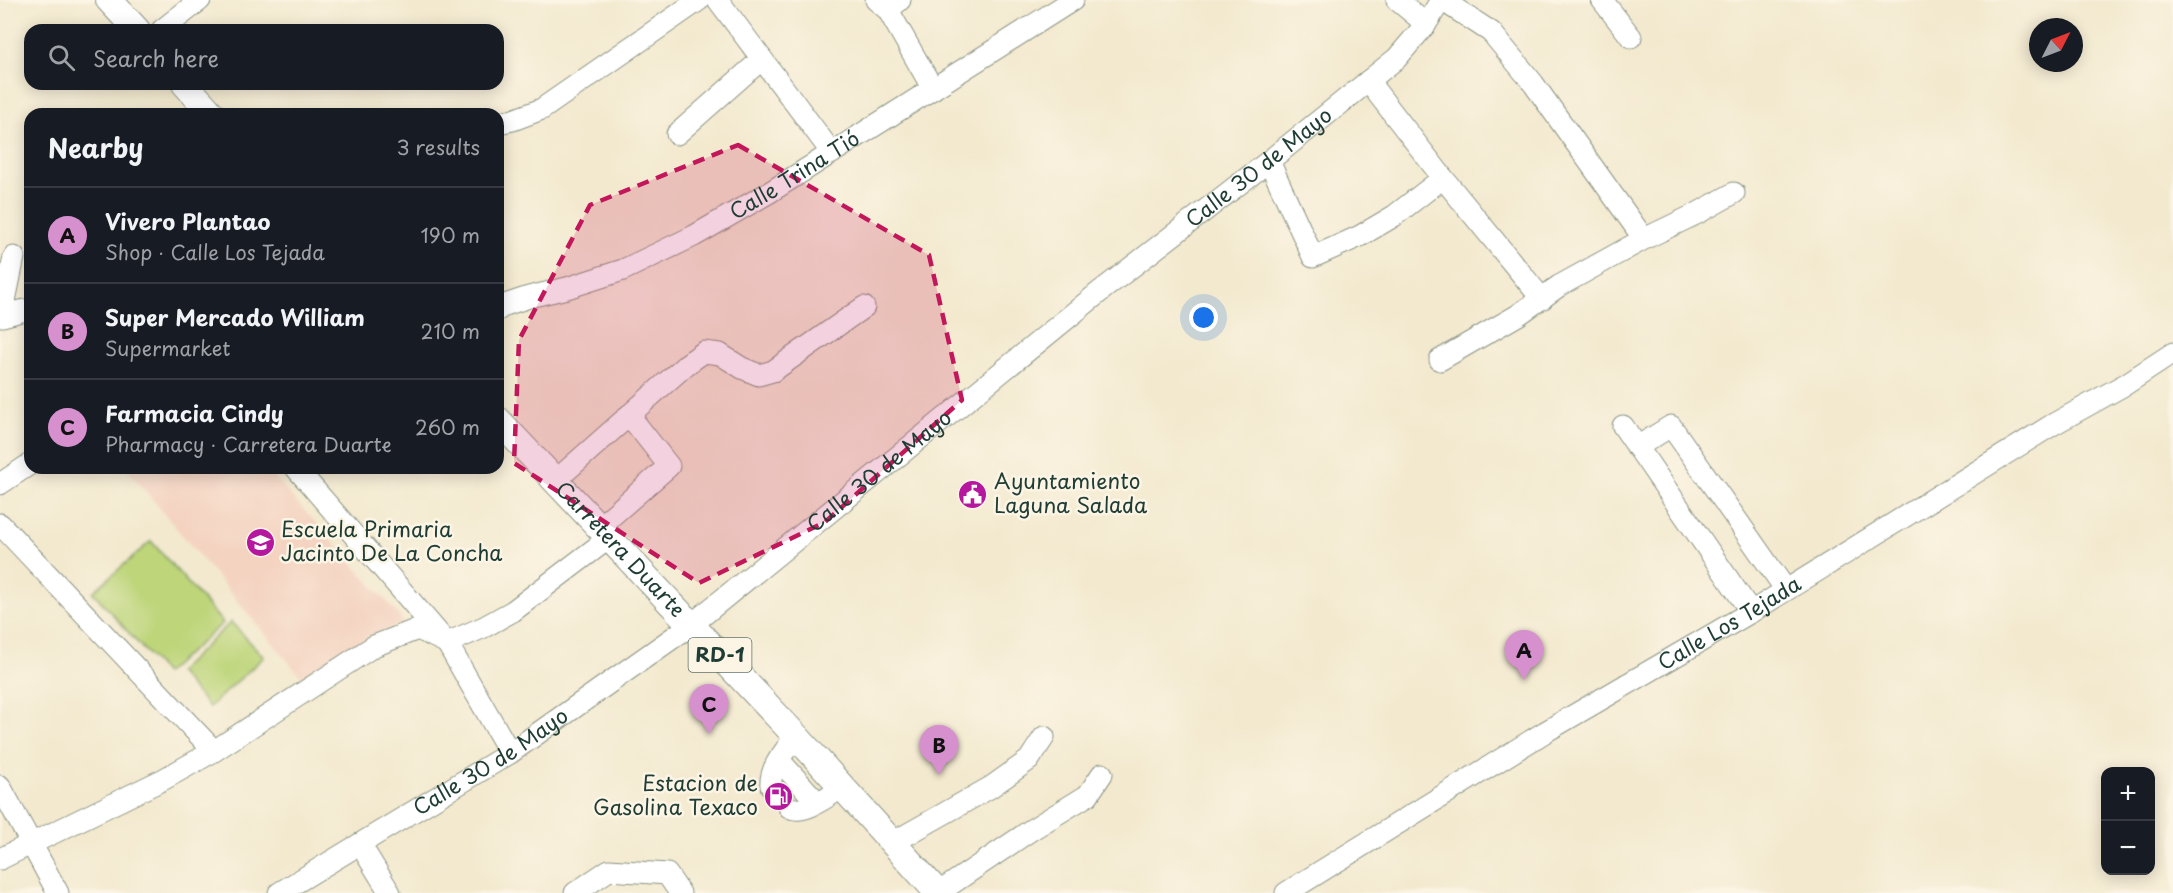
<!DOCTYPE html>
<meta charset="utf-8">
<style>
body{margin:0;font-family:"Playpen Sans",sans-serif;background:#242831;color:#f1f3f6}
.controls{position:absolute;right:18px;bottom:18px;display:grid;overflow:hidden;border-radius:12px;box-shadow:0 3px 15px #0003}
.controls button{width:54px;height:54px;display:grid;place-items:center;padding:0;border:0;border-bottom:2px solid #363941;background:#171b24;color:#f1f3f6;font:30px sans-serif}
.compass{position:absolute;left:2029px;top:18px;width:54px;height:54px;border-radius:50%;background:#171b24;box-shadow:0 3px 15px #0003;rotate:48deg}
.you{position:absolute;left:1204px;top:318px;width:21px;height:21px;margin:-15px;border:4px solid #fff;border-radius:50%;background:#1a73e8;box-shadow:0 0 0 9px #1a73e833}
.badge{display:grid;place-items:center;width:39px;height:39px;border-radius:50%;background:#d690ce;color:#111;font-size:20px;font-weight:700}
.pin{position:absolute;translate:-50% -50px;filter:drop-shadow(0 2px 3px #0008)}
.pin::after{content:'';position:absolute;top:32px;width:21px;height:18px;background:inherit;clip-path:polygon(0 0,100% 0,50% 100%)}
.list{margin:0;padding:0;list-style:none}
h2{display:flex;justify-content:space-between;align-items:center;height:78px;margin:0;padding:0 24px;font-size:26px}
h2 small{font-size:20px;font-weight:400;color:#9ea1a6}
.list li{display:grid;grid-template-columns:39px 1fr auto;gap:18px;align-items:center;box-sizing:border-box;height:96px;padding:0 24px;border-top:2px solid #363941}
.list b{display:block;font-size:22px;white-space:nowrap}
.list p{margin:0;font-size:20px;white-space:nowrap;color:#9ea1a6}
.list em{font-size:20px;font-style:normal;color:#9ea1a6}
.icon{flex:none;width:33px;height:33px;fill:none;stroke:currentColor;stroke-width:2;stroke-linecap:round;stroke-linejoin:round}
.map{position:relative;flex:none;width:2173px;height:893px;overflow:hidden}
.search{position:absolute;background:#171b24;box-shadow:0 3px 15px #0003;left:24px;top:24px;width:480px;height:66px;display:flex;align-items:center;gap:15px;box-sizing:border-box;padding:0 21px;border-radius:18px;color:#9ea1a6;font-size:22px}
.panel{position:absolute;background:#171b24;box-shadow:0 3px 15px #0003;left:24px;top:108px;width:480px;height:366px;border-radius:18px}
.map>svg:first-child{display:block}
.built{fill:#f4d3c1}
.green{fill:#bed57a;stroke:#6e8957;stroke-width:1.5}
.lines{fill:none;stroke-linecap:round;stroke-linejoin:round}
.minor-casing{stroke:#899382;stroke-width:23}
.major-casing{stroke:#899382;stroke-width:28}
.minor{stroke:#fff;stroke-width:21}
.major{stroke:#fff;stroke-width:26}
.marked{fill:#c2185b;fill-opacity:0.2;stroke:#c2185b;stroke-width:4.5;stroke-dasharray:12 8;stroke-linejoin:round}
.labels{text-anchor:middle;stroke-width:5;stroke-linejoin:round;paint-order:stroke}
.shield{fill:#fcf5e5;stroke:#617469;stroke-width:1.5}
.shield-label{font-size:20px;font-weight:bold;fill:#1f3d34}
.street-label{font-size:21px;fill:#1f3d34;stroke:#fcf5e5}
.poi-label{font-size:21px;fill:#1f3d34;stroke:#fcf5e5;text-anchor:start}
</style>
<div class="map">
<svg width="2173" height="893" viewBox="0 0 2173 893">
<rect width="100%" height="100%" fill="#fcf5e5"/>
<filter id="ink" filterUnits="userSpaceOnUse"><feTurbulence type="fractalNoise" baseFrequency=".0167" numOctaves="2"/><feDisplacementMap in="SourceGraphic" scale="12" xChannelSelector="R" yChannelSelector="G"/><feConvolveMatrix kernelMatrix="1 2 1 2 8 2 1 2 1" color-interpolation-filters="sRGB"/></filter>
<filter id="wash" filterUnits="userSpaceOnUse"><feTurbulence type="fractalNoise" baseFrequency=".008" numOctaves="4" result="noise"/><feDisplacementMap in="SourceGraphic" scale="24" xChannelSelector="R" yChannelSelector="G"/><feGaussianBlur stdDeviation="1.35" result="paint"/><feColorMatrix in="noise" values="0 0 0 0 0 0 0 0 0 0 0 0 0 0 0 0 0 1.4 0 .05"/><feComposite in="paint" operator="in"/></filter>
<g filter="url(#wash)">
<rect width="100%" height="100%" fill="#f3e9cf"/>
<path class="built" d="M126,468H266L400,616L403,624L380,632L302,678Z"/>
<path class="green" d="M151,541L223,623L165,674L93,592Z
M231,622L264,657L209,707L178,672Z"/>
</g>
<g filter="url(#ink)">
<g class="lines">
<defs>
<g id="minor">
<path d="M718,0L832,153"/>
<path d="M876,0L888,10L900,0"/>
<path d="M1397,0L1426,24"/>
<path d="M1442,0L1491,32L1533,83L1644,239"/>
<path d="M1602,0L1631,37"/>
<path d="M888,10L933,89"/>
<path d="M162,30L200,0"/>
<path d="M1368,81L1443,178L1542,299"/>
<path d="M498,123L513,120L542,109L699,0"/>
<path d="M677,134L762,59"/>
<path d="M1269,161L1313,257L1360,236L1394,216L1443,178"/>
<path d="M14,257L2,316L25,310H30"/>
<path id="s1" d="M498,310L505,305L529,297L567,288L623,270L694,236L770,192L1073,0"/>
<path d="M1440,360L1518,315L1559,286L1644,239L1698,213L1734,193"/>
<path d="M1623,426L1751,612"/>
<path d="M1637,447L1671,426L1786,590"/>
<path d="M296,468L447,643L510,753"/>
<path d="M555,481L687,364L704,352L720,354L742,368L759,375L773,371L864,307"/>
<path d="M0,484L30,464"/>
<path d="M0,524L214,751"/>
<path d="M599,527L669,466L629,415"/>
<path d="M779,760L817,802"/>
<path d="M0,786L58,893"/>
<path d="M771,786C769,767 786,750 796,736"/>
<path d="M789,807C804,816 829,795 843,787"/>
<path d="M892,843L991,787L1029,760L1044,737"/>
<path d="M360,844L390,893"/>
<path d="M0,859L164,779L214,751L374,646L418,629L447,643L484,627L513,611L609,538"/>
<path id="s2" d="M279,893L510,753L691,625L1102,290L1269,161L1397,58L1426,24L1441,0"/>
<path d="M575,893L609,870L667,874L680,893"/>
<path d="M938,893L1031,830L1088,795L1102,774"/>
<path id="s3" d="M1286,893L1545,732L1751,612L2052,425L2126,384L2173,353"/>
</g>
<g id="major">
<path d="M109,0L137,30"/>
<path d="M185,84L212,114"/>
<path id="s4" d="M498,420L796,736L938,893"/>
</g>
</defs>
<use href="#minor" class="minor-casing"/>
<use href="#major" class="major-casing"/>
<use href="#minor" class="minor"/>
<use href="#major" class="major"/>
</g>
</g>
<path class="marked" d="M738,145L929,255L962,400L825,522L699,583L514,463L519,340L590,205Z"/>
<defs>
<symbol id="civic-disc" viewBox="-11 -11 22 22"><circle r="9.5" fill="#b5179e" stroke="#fcf5e5"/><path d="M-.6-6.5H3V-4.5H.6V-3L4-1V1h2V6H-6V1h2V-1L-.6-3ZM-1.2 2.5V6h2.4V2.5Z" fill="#fff"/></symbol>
<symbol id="school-disc" viewBox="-11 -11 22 22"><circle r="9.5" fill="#b5179e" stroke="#fcf5e5"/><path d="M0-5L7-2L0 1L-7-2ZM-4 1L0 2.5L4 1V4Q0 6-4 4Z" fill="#fff"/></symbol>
<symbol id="fuel-disc" viewBox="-11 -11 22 22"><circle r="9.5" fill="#b5179e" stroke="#fcf5e5"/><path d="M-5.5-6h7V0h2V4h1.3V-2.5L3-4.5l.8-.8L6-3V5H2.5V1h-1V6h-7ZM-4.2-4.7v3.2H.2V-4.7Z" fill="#fff"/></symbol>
</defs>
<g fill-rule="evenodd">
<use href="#civic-disc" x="956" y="478" width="33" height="33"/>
<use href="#school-disc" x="244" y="526" width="33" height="33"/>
<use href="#fuel-disc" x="762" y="780" width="33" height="33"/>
</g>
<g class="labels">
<rect class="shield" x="688.5" y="638" width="63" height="34" rx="4.5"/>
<g class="shield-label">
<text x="720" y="662">RD-1</text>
</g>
<g class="street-label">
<text dy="7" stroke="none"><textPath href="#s2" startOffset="1221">Calle 30 de Mayo</textPath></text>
<text dy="7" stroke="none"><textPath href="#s1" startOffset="328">Calle Trina Tió</textPath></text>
<text dy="7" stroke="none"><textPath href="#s2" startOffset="735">Calle 30 de Mayo</textPath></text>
<text dy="7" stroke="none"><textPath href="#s4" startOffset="178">Carretera Duarte</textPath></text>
<text dy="7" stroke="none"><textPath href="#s3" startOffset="519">Calle Los Tejada</textPath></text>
<text dy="7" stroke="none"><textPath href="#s2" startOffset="249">Calle 30 de Mayo</textPath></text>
</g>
<g class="poi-label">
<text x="994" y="489">Ayuntamiento<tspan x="994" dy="24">Laguna Salada</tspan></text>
<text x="281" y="537">Escuela Primaria<tspan x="281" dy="24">Jacinto De La Concha</tspan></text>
<text x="758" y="791" text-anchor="end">Estacion de<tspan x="758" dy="24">Gasolina Texaco</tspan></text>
</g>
</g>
</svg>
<div class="controls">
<button>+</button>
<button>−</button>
</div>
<svg class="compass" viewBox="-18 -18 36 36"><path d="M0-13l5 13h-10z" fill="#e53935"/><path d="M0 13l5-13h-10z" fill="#9ea1a6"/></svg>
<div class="you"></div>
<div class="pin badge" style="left:1524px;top:680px">A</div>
<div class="pin badge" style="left:939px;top:775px">B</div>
<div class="pin badge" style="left:709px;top:734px">C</div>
<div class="search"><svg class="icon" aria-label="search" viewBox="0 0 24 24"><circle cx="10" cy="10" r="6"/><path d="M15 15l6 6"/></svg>Search here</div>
<section class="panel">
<h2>Nearby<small>3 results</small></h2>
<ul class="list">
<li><span class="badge">A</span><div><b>Vivero Plantao</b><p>Shop · Calle Los Tejada</p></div><em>190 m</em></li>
<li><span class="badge">B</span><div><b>Super Mercado William</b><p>Supermarket</p></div><em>210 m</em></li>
<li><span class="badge">C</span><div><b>Farmacia Cindy</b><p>Pharmacy · Carretera Duarte</p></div><em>260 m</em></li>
</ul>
</section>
</div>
